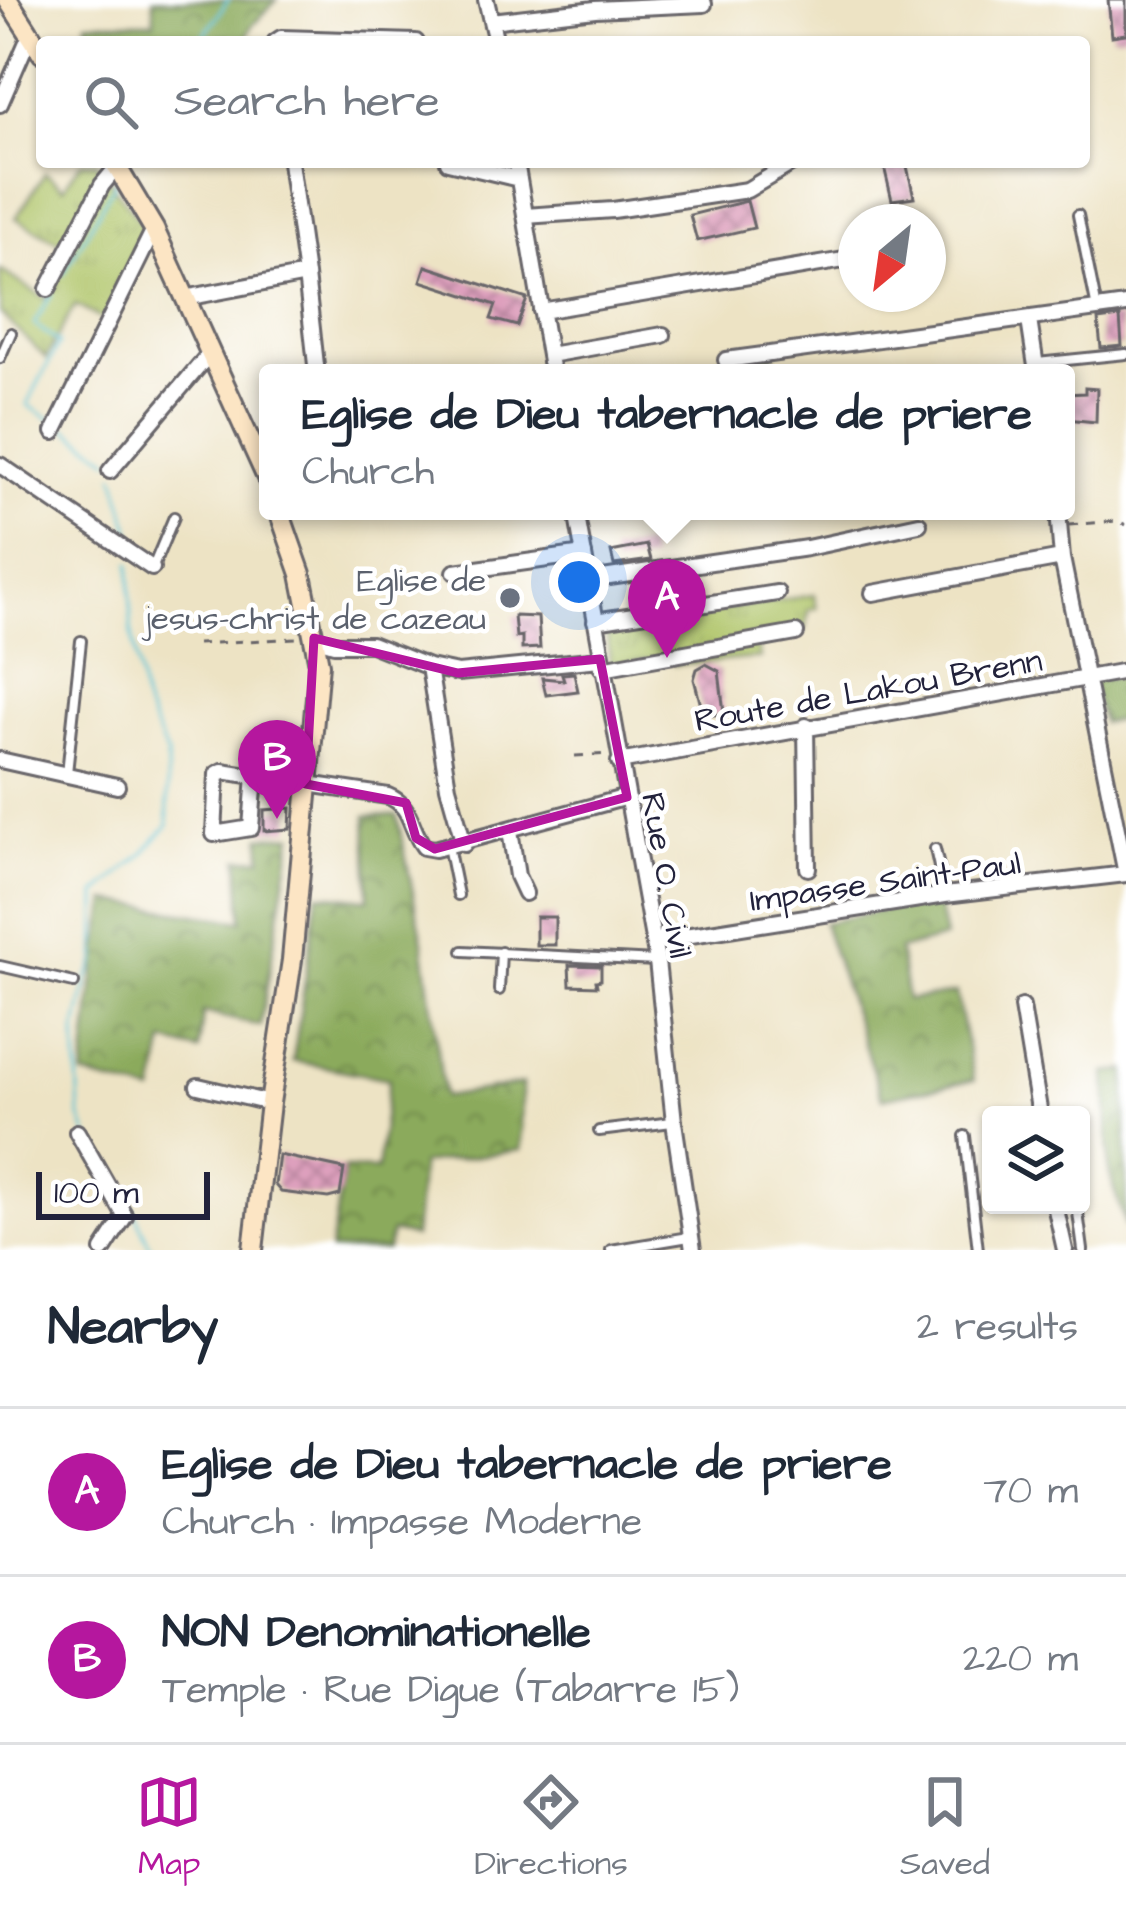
<!DOCTYPE html>
<meta charset="utf-8">
<style>
body{margin:0;font-family:"Architects Daughter",sans-serif;background:#f6f6f7;color:#1f2937}
.controls{position:absolute;right:36px;bottom:36px;display:grid;overflow:hidden;border-radius:12px;box-shadow:0 3px 9px #0004}
.controls button{width:108px;height:108px;display:grid;place-items:center;padding:0;border:0;border-bottom:3px solid #e0e1e3;background:#fff;color:#1f2937;font:60px sans-serif}
.compass{position:absolute;left:838px;top:204px;width:108px;height:108px;border-radius:50%;background:#fff;box-shadow:0 3px 9px #0004;rotate:209deg}
.scale{position:absolute;left:36px;bottom:30px;width:174px;box-sizing:border-box;padding-left:12px;border:6px solid #22223b;border-top:0;font-size:33px;line-height:42px;white-space:nowrap;color:#22223b;-webkit-text-stroke:9px #fff;paint-order:stroke}
.you{position:absolute;left:579px;top:582px;width:42px;height:42px;margin:-30px;border:9px solid #fff;border-radius:50%;background:#1a73e8;box-shadow:0 0 0 18px #1a73e833}
.badge{display:grid;place-items:center;width:78px;height:78px;border-radius:50%;background:#b5179e;color:#fff;font-size:39px;font-weight:700}
.pin{position:absolute;translate:-50% -99px;filter:drop-shadow(0 3px 6px #0008)}
.pin::after{content:'';position:absolute;top:63px;width:42px;height:36px;background:inherit;clip-path:polygon(0 0,100% 0,50% 100%)}
.popup{position:absolute;left:259px;top:364px;width:816px;height:156px;box-sizing:border-box;display:grid;place-content:center;border-radius:12px;background:#fff;filter:drop-shadow(0 3px 9px #0005);font-size:39px;white-space:nowrap;color:#747a83}
.popup b{font-size:45px;color:#1f2937}
.popup::after{content:'';position:absolute;left:50%;top:100%;margin-left:-24px;border:24px solid transparent;border-top-color:#fff}
.list{margin:0;padding:0;list-style:none}
h2{display:flex;justify-content:space-between;align-items:center;height:156px;margin:0;padding:0 48px;font-size:51px}
h2 small{font-size:39px;font-weight:400;color:#747a83}
.list li{display:grid;grid-template-columns:78px 1fr auto;gap:36px;align-items:center;box-sizing:border-box;height:168px;padding:0 48px;border-top:3px solid #e0e1e3}
.list b{display:block;font-size:45px;white-space:nowrap}
.list p{margin:0;font-size:39px;white-space:nowrap;color:#747a83}
.list em{font-size:39px;font-style:normal;color:#747a83}
.icon{flex:none;width:66px;height:66px;fill:none;stroke:currentColor;stroke-width:2;stroke-linecap:round;stroke-linejoin:round}
.map{position:relative;flex:none;width:1126px;height:1250px;overflow:hidden}
.search{position:absolute;background:#fff;box-shadow:0 3px 9px #0004;left:36px;right:36px;top:36px;height:132px;display:flex;align-items:center;gap:30px;box-sizing:border-box;padding:0 42px;border-radius:12px;color:#747a83;font-size:45px}
.sheet{height:492px;background:#fff}
nav{display:flex;justify-content:space-around;align-items:center;box-sizing:border-box;height:168px;border-top:3px solid #e0e1e3;background:#fff;font-size:33px;color:#747a83}
nav a{display:grid;justify-items:center;gap:6px}
nav .on{color:#b5179e}
.map>svg:first-child{display:block}
.grass{fill:url(#grass-tufts);stroke:#687352;stroke-width:3}
.forest{fill:url(#forest-crowns);stroke:#56664c;stroke-width:3}
.lines{fill:none;stroke-linecap:round;stroke-linejoin:round}
.stream{stroke:#58c2d3;stroke-width:3}
.building{fill:url(#building-cross-hatch)}
.lane-casing{stroke:#69666b;stroke-width:14}
.street-casing{stroke:#69666b;stroke-width:20}
.secondary-casing{stroke:#69666b;stroke-width:24}
.path{stroke:#69666b;stroke-width:3;stroke-dasharray:9 9;stroke-linecap:butt}
.lane{stroke:#fff;stroke-width:8}
.street{stroke:#fff;stroke-width:14}
.secondary{stroke:#fce5c4;stroke-width:18}
.marked{fill:none;stroke:#b5179e;stroke-width:9;stroke-linejoin:round}
.worship-dot{fill:#6b7280;stroke:#fff;stroke-width:4.5}
.labels{text-anchor:middle;stroke-width:9;stroke-linejoin:round;paint-order:stroke}
.worship-label{font-size:33px;fill:#5b616d;stroke:#fff;text-anchor:end}
.street-label{font-size:33px;fill:#22223b;stroke:#fff}
</style>
<div class="map">
<svg width="1126" height="1250" viewBox="0 0 1126 1250">
<defs>
<pattern id="grass-tufts" width="24" height="20" patternUnits="userSpaceOnUse" patternTransform="scale(3)"><rect width="24" height="20" fill="#afc468"/><path d="M3 7l-1-3M5 7V3M7 7l1-3M15 17l-1-3M17 17v-4M19 17l1-3" fill="none" stroke="#96a85b"/></pattern>
<pattern id="forest-crowns" width="20" height="18" patternUnits="userSpaceOnUse" patternTransform="scale(3)"><rect width="20" height="18" fill="#8baa5c"/><path d="M2 6a3 3 0 1 1 6 0M12 15a3 3 0 1 1 6 0" fill="none" stroke="#718a4d"/></pattern>
<pattern id="building-cross-hatch" width="8" height="8" patternUnits="userSpaceOnUse" patternTransform="scale(3)"><rect width="8" height="8" fill="#dea0bd"/><path d="M0 0l8 8M0 8l8-8" fill="none" stroke="#b4829b"/></pattern>
</defs>
<rect width="100%" height="100%" fill="#fff"/>
<filter id="ink" filterUnits="userSpaceOnUse"><feTurbulence type="fractalNoise" baseFrequency=".00833" numOctaves="2"/><feDisplacementMap in="SourceGraphic" scale="24" xChannelSelector="R" yChannelSelector="G"/><feConvolveMatrix kernelMatrix="1 2 1 2 8 2 1 2 1" color-interpolation-filters="sRGB"/></filter>
<filter id="wash" filterUnits="userSpaceOnUse"><feTurbulence type="fractalNoise" baseFrequency=".004" numOctaves="4" result="noise"/><feDisplacementMap in="SourceGraphic" scale="48" xChannelSelector="R" yChannelSelector="G"/><feGaussianBlur stdDeviation="2.7" result="paint"/><feColorMatrix in="noise" values="0 0 0 0 0 0 0 0 0 0 0 0 0 0 0 0 0 1.4 0 .05"/><feComposite in="paint" operator="in"/></filter>
<g filter="url(#wash)">
<rect width="100%" height="100%" fill="#ede3c4"/>
<path class="grass" d="M81,162H96L145,229L105,321L75,305L46,358L0,313V270L46,299L73,250L16,218L45,173L64,187Z
M814,595L817,608L809,610L806,629L755,637L760,658L674,665L671,657L610,664L606,627Z"/>
<path class="forest" d="M153,0H277L251,27L245,42H86L87,22H154Z
M773,349L775,373H659Z
M1126,675V719L1102,723L1091,681Z
M397,815L423,941L444,1097L522,1084L521,1150L421,1164L414,1237L391,1232L387,1250H330L344,1169L377,1170L389,1079L293,1061L318,894L369,899L366,816Z
M293,835L260,1026L203,1012L199,1051L165,1042L154,1094L83,1076L96,960L107,901L242,921L239,859L262,858L261,837Z
M937,899L945,938L899,950L907,1000L956,993L974,1080L882,1098L823,923Z
M1126,1070V1228L1109,1172L1106,1073Z"/>
<g class="lines">
<path class="stream" d="M200,42L228,0
M63,275L117,179
M52,420L27,405L59,343L34,324L52,294
M65,428L111,460
M115,475L131,534L130,547
M90,1142L80,1115L76,1033L88,978L96,960L97,894L142,855L168,825L167,755L144,703L131,629L130,563
M110,1176L131,1206L152,1250"/>
</g>
<g id="blocks">
<path class="building" d="M1108,0H1126V34L1112,36Z
M883,162H906L914,197L892,200Z
M747,201L754,228L697,241L690,215Z
M426,266L527,299L517,326L491,319L496,305L421,281Z
M1120,317L1122,346L1101,348L1098,320Z
M1085,388L1097,389L1096,422L1066,419V394L1085,393Z
M647,545L651,560L614,565L611,552Z
M514,616L538,617L540,648L522,649V636L516,637Z
M706,664L719,671L724,713L704,717L694,679L697,669Z
M574,673L578,691L546,695L542,678L564,680L562,674Z
M291,808L290,829L264,831V810Z
M536,917H555V945H536Z
M569,965L601,966V980L596,981L597,986L570,985Z
M279,1155L344,1169L340,1195L328,1198L281,1192L275,1185Z"/>
</g>
</g>
<g filter="url(#ink)">
<use href="#blocks" fill-opacity="0" stroke="#69666b" stroke-width="3"/>
<g class="lines">
<defs>
<path id="lane" d="M1078,215L1097,309
M0,358L11,333
M1037,363L1126,354
M153,567L174,517
M67,773L81,641
M448,846L458,895
M935,849L945,894
M463,951L656,961
M0,966L74,983
M499,990L501,952
M599,1131L672,1122
M965,1136L978,1250
M1077,1205L1083,1250
M611,1250L689,1237"/>
<path id="street" d="M486,0L496,42
M491,21L595,9L704,4
M275,42L281,38L416,42
M0,104L30,35
M448,162L519,179
M516,162L552,373
M525,216L613,210L747,190L794,162
M306,275L316,365
M48,289L102,185L117,167
M185,298L306,275L290,162
M541,311L856,258
M1029,320L1037,373
M549,355L663,335
M726,360L1126,305
M54,432L154,229
M0,465L152,568
M110,471L210,353
M576,511L657,961L674,1122L693,1250
M455,572L584,554
M589,580L807,548L919,524
M873,593L1062,558L1058,511
M595,621L777,593
M314,638L334,644H371L429,667
M602,668L796,633
M806,726L808,868
M0,760L117,786
M619,762L1126,671
M255,775L251,828L214,834L217,774L222,771L388,796C413,806 409,828 424,847L435,849L627,797
M510,830L517,876L525,893
M464,844L448,787L429,667L458,673L600,659
M653,941L945,895L1126,874L1062,558
M1022,1007L1040,1115
M198,1086L270,1103
M77,1132L125,1216L103,1250
M1055,1205L1065,1250"/>
<path id="secondary" d="M8,0L42,53
M114,162L154,229L268,480
M253,1250L270,1103L292,960L319,664L301,574L279,511"/>
</defs>
<use href="#lane" class="lane-casing"/>
<use href="#street" class="street-casing"/>
<use href="#secondary" class="secondary-casing"/>
<path class="path" d="M1069,525L1118,521L1126,525
M197,644L297,638
M575,756L610,754"/>
<use href="#lane" class="lane"/>
<use href="#street" class="street"/>
<use href="#secondary" class="secondary"/>
</g>
</g>
<path class="marked" d="M314,638L458,673L600,659L627,797L435,849L416,838L406,803L306,784Z"/>
<circle class="worship-dot" cx="510" cy="598" r="12"/>
<g class="labels">
<g class="worship-label">
<text x="486" y="591">Eglise de<tspan x="486" dy="38">jesus-christ de cazeau</tspan></text>
</g>
<g class="street-label">
<text transform="translate(868 689) rotate(-10)" y="12">Route de Lakou Brenn</text>
<text transform="translate(668 875) rotate(80)" y="12">Rue O. Civil</text>
<text transform="translate(885 880) rotate(-8)" y="12">Impasse Saint-Paul</text>
</g>
</g>
</svg>
<div class="controls">
<button><svg class="icon" aria-label="layers" viewBox="0 0 24 24"><path d="M12 4l9 5-9 5-9-5zM3 14l9 5 9-5"/></svg></button>
</div>
<svg class="compass" viewBox="-18 -18 36 36"><path d="M0-13l5 13h-10z" fill="#e53935"/><path d="M0 13l5-13h-10z" fill="#747a83"/></svg>
<div class="scale">100 m</div>
<div class="you"></div>
<div class="pin badge" style="left:667px;top:658px">A</div>
<div class="popup"><b>Eglise de Dieu tabernacle de priere</b>Church</div>
<div class="pin badge" style="left:277px;top:819px">B</div>
<div class="search"><svg class="icon" aria-label="search" viewBox="0 0 24 24"><circle cx="10" cy="10" r="6"/><path d="M15 15l6 6"/></svg>Search here</div>
</div>
<section class="sheet">
<h2>Nearby<small>2 results</small></h2>
<ul class="list">
<li><span class="badge">A</span><div><b>Eglise de Dieu tabernacle de priere</b><p>Church · Impasse Moderne</p></div><em>70 m</em></li>
<li><span class="badge">B</span><div><b>NON Denominationelle</b><p>Temple · Rue Digue (Tabarre 15)</p></div><em>220 m</em></li>
</ul>
</section>
<nav>
<a class="on"><svg class="icon" aria-label="map" viewBox="0 0 24 24"><path d="M3 6l6-2 6 2 6-2v14l-6 2-6-2-6 2zM9 4v14M15 6v14"/></svg>Map</a>
<a><svg class="icon" aria-label="directions" viewBox="0 0 24 24"><path d="M12 3l9 9-9 9-9-9zM9 14v-3h6M13 9l2 2-2 2"/></svg>Directions</a>
<a><svg class="icon" aria-label="saved" viewBox="0 0 24 24"><path d="M7 4h10v16l-5-4-5 4z"/></svg>Saved</a>
</nav>
